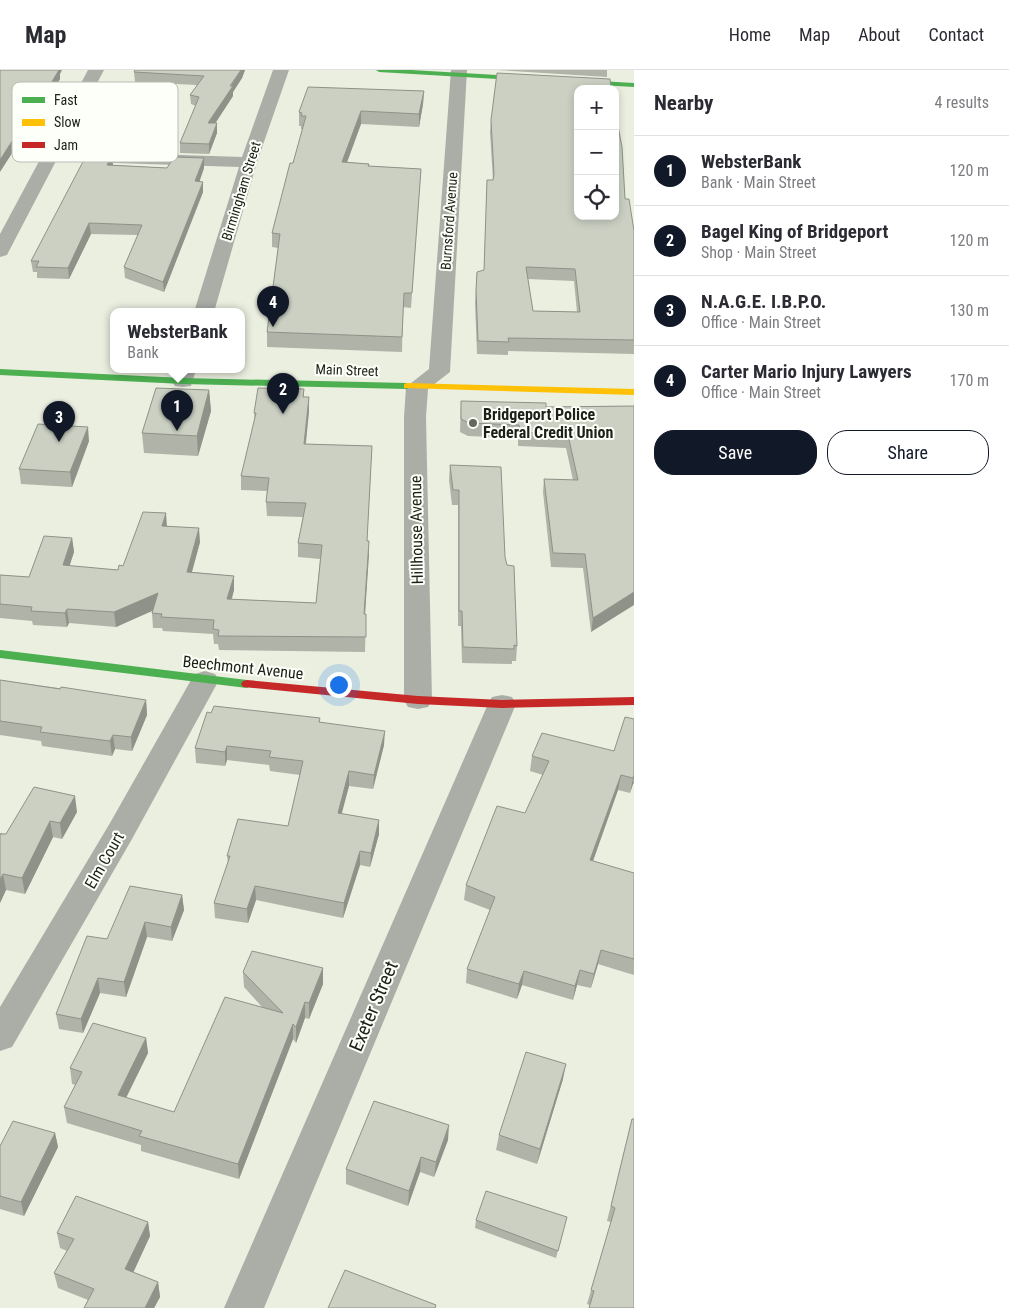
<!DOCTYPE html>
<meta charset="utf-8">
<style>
body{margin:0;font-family:"Roboto Condensed",sans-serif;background:#f7f7f7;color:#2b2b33}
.controls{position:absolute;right:15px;top:15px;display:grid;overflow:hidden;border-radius:10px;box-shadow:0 2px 8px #0003}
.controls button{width:45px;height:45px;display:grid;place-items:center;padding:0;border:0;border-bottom:1px solid #e1e1e2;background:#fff;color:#2b2b33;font:25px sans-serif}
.you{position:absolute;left:338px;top:614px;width:18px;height:18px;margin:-12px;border:4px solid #fff;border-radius:50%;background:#1a73e8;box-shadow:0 0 0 8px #1a73e833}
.badge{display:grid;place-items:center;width:32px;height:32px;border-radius:50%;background:#111827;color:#fff;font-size:16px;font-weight:700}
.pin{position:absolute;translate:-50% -41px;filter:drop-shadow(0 1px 2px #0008)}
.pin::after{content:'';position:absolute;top:26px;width:18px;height:15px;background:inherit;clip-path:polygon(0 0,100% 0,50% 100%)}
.popup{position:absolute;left:110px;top:238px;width:135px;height:65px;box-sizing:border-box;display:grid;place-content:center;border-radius:10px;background:#fff;filter:drop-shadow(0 1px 4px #0005);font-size:16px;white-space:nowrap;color:#7c7c81}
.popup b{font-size:19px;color:#2b2b33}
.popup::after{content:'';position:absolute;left:50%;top:100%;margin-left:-10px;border:10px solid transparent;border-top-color:#fff}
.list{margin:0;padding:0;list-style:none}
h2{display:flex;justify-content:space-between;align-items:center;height:65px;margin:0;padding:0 20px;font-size:21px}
h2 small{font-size:16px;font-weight:400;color:#7c7c81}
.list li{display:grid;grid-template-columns:32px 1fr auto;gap:15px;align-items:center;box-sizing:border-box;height:70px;padding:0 20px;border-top:1px solid #e1e1e2}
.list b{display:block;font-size:19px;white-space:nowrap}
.list p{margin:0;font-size:16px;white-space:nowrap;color:#7c7c81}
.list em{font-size:16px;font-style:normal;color:#7c7c81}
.actions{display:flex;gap:10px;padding:15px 20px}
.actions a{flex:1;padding:11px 0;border:1px solid #111827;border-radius:20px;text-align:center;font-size:18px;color:#111827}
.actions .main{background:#111827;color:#fff}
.icon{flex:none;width:28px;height:28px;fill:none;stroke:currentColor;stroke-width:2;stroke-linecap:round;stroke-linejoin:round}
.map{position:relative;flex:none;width:634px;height:1238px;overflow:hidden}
header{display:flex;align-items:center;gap:30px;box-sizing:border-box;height:70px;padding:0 25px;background:#fff;border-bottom:1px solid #e1e1e2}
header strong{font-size:24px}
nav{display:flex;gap:28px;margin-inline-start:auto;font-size:18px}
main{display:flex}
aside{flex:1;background:#fff}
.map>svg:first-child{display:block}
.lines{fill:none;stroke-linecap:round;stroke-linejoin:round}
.street{fill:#abaea7;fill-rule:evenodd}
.fast{fill:#4caf50;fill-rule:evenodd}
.slow{fill:#ffc107;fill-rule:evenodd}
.jam{fill:#c62828;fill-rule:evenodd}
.wall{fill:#afb3a8;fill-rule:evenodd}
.shaded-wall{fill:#8e9288}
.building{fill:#cbd0c3;stroke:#8e9288;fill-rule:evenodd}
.poi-dot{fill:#64685d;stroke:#fdfff9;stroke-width:2}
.labels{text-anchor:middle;stroke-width:4;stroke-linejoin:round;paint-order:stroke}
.far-street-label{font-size:14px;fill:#1c2016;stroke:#fdfff9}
.poi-label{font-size:16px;font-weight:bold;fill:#1c2016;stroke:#fdfff9;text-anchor:start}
.street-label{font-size:16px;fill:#1c2016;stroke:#fdfff9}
.near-street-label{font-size:19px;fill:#1c2016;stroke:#fdfff9}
.key{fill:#fdfff9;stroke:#babcb5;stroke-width:1}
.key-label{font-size:14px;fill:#1c2016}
</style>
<header>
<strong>Map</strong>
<nav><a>Home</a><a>Map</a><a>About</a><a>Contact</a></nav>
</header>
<main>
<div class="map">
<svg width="634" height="1238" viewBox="0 0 634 1238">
<rect width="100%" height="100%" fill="#eaefe0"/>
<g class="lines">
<path class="street" d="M88,0H104L61,81L242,87L273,0H289L257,92L214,242H194L239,97L56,91L9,181L7,185L0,187V164Z
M451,0H467L450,302L428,319L426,347L432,630L428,637L418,639L408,637L404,630V347L406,317L429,299Z
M176,300H196L191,316L183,317L175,316L172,311Z
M205,601L215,604L219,610L132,769L12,977L0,981V937L110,753L191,610L195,604Z
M502,625L512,627L516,634L264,1238H224L488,634L492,627Z"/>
<path class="fast" d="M376,0H411L634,13V17L379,2Z
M0,299L183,308L407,313L411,316L407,319L183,314L0,305Z
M0,580L247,610L253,614L247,618L0,588Z"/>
<path class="slow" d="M407,313L634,319V325L404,318V314Z"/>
<path class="jam" d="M247,610L418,626L502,630L634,627V635L502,638L418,634L243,617L241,614L243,611Z"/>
</g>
<path class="wall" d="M0,0L60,4V9L21,75L18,74Z
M135,0H245L242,8L233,22V26L215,53L217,63L209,84L180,83V73L196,36L191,34L190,25L197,15L135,12L134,2Z
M497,0H607V7Z
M424,21L423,34L419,57L361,54L347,92L369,94V96L421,99L411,238L403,237L402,282L267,277V262L278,178L272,177V163L293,93L303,59H301V56H299V42Z
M141,38L120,81L96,80L95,71Z
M491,50L625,129L634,161V284L508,281V285L477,284L475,233L477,202L484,201L487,110H493L490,62ZM528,209L574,211L577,242L533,241Z
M113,95L167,98H204L199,111L203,122L164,222L125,208L124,197L138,165L91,164L69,209L37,208V202H33L31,191Z
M304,319V327L309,341L306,374L372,376L367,471H369L365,544H366L365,582L219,580L218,574H214L213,564L163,561L162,558H153L152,543V540L116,557L69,553L67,557L33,555L32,551L0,548V505L29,507L72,468L74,482L69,496L118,500L123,496L167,456L200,472L192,502L234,506V520L232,529L316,533L320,489L298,487V473L303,447L267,446L266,432L267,421L241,420V406L255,351L254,343Z
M209,320L211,341L198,386L144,383L142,363Z
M461,331L546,337L634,336L591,562L583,498L551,497L543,422L544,409L573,410L566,378L518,376V368L468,366L460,362Z
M89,371L72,417L21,414L19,399Z
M450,395L505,487L517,576L516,591H512V594L462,593L461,556H458V435H452L449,410Z
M0,610L146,630L147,645L132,681L115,679L112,686L42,676L41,671L0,665Z
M320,648V652L384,675L373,719L349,716L341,744L379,750V764L370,797L360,795L343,848L256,830L248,853L215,848L214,833L228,793L227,786L288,756L300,705L270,701L269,695L227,690L225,696L196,693L195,678Z
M634,649V714H633L630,723L618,720L593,791L634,803V905L598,894L591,918L577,915L573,930L522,915L517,929L466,913L467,899L490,840L464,830L466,815L525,743L543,705L530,701L532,686L614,681Z
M77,742L62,769L53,767L25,824L6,820L0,833V763L6,764Z
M182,825L184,840L172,871L147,867L126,927L100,923L83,963L59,959L56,944L107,869Z
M243,902L323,914L309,949L305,948L296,973L293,969L239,1109L141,1081V1075L67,1053L64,1037L76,1015L72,1014L70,998L146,968L148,983L126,1028L174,1042L263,938L244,917Z
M563,1009L537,1094L496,1080L499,1065Z
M632,1049L634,1238L590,1235L587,1234L611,1152L607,1151Z
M55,1063L58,1077L24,1146L0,1139V1076Z
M448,1070L434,1107L420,1102L408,1136L346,1114V1099Z
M567,1147L556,1188L475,1158L476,1150Z
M148,1152L150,1166L133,1202L158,1212L160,1227L154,1238H84L88,1230L58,1218L54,1203L67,1181L60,1178L57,1163Z"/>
<path class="shaded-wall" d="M56,0H62L60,4V9L21,75L20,65Z
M241,0H245L242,8L233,22V26L209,63L208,53Z
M424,21L423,34L419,57V44Z
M141,28V38L120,81L119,71Z
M361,41V54L342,106V92Z
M217,53V63L209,84V74Z
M16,65L18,74L0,102V90Z
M112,85L113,95L108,105L107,95Z
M204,88V98L196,122L195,111Z
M203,112V122L164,222L163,212Z
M89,153L91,164L69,209L68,198Z
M209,320L211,341L198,386L197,366Z
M309,327V341L304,387V374Z
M88,357L89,371L72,417L70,402Z
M166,443L167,457L162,456Z
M199,458L200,472L188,516L187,502Z
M72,468L74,482L65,510L63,495Z
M369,471V485L364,559V544Z
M234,506V520L227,543V529Z
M634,522V535L591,562L593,548Z
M158,523L159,538L116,557L114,542Z
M67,539L69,553L67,557L65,543Z
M146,630L147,645L132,681L131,667Z
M385,661L384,675L373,719L374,705Z
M113,665L115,679L112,686L110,671Z
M227,676V690L225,696V682Z
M349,701V716L338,758V743Z
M621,705L618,720L588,805L590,790Z
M634,705L633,714L630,723L633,708Z
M75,726L77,742L62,769L60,753Z
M379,750V764L370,797L371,783Z
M50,751L53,767L25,824L22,808Z
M360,781V795L343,848L344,833Z
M3,804L6,820L0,833V810Z
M255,816L256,830L248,853L247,839Z
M182,825L184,840L172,871L171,857Z
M145,852L147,867L126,927L124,912Z
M601,880L598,894L591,918L594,904Z
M323,898V914L309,949V933Z
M580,900L577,915L573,930L575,916Z
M524,901L522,915L517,929L519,914Z
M98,908L100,923L83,963L81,949Z
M305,932V948L296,973V957Z
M293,954V969L239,1109L238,1094Z
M146,968L148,983L120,1040L118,1025Z
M566,994L563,1009L537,1094L540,1079Z
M449,1055L448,1070L434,1107L436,1092Z
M55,1063L58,1077L24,1146L21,1132Z
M421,1087L420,1102L408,1136L409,1121Z
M148,1152L150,1166L128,1214L125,1199Z
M158,1212L160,1227L154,1238H145Z"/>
<path class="building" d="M0,0H59L20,65H16L0,90Z
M135,0H241L230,16H233L208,53H217L209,74L180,73L199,27L190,25L204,6L134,2Z
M497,3L610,9L611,19H578V146H615V41L622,77L625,129H629L634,161V270L508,268L509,272L478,271L476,220L477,202L484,200L487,110H493L494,104L491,50ZM526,197L575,199L580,242L533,241Z
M308,17L424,21L419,44L361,41L342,92L369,94L368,96L421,99L412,223H404L402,267L267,262L280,164L272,163L290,93H293L306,46H301L302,43L299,42Z
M125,20L141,28L119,71H95Z
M87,84L112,85L107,95L167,98L174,87L204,88L195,111L203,112L163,212L124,197L142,155L89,153L68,198L36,197L39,191H31Z
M156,318L209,320L197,366L142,363Z
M258,318L304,319L303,327H309L304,374L372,376L367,471H369L364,544H366V567L218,566L219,560L213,559L214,550L161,547L162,544L152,543L158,523L114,542L67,539L65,543L31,541L32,537L0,534V505L29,507L44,466L72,468L63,495L118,500L119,495L123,496L143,442L166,443L162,456L199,458L187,502L234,506L227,529L316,533L322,475L298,473L306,433L266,432L269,408L241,406L256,343H254Z
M461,331L546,333V337L634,336V522L593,548L585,484L553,483L544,409L578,410L568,365L520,362L519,355L469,353L461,349Z
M38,354L88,357L70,402L19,399Z
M450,395L501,397L505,487L507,495L514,496L517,576L514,575V579L463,577L462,541H459V420H453Z
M0,610L60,619L61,617L146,630L131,667L113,665L110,671L40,662L42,657L0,651Z
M214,636L320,648L319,652L385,661L374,705L349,701L338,743L379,750L371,783L360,781L344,833L255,816L247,839L214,833L230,786H227L238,749L288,756L303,691L269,687L271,681L227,676L225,682L195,678L207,642L211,643Z
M625,647L634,649V705L633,708L621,705L590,790L634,803V889L601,880L594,904L580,900L575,916L524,901L519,914L467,899L495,827L466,815L497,736L525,743L549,691L532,686L542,663L614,681Z
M34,717L75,726L60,753L50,751L22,808L3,804L0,810V764H6Z
M130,816L182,825L171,857L145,852L124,912L98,908L81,949L56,944L87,866L107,869Z
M252,881L323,898L309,933L305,932L296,957L293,954L238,1094L139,1066L142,1061L64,1037L82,1002L70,998L93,953L146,968L118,1025L174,1042L225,927L283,943L243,902Z
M526,982L566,994L540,1079L499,1065Z
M374,1031L449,1055L436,1092L421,1087L409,1121L346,1099Z
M632,1049H634V1238H589L594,1221L591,1220L615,1138L611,1136Z
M13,1051L55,1063L21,1132L0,1126V1076Z
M486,1121L567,1147L558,1181L476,1150Z
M76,1126L148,1152L125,1199L158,1212L145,1238H84L94,1219L54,1203L74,1169L57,1163Z
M345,1200L436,1235L435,1238H328Z"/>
<circle class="poi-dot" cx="473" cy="353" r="5"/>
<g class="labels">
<g class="far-street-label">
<text transform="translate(241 121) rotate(-73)" y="5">Birmingham Street</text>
<text transform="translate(449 151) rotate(-86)" y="5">Burnsford Avenue</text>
<text transform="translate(347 300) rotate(2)" y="5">Main Street</text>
</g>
<g class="poi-label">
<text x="483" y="350">Bridgeport Police<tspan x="483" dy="18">Federal Credit Union</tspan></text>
</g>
<g class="street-label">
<text transform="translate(416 460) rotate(-91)" y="6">Hillhouse Avenue</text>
<text transform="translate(243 597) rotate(6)" y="6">Beechmont Avenue</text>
<text transform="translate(104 790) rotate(-60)" y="6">Elm Court</text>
</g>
<g class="near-street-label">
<text transform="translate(373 936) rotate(-67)" y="7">Exeter Street</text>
</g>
</g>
<rect x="12" y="12" width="166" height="80" rx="8" class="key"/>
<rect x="22" y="27" width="23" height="6" fill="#4caf50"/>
<rect x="22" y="49" width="23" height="7" fill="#ffc107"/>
<rect x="22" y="72" width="23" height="6" fill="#c62828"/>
<g class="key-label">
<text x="54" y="35">Fast</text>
<text x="54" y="57">Slow</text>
<text x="54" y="80">Jam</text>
</g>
</svg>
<div class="controls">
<button>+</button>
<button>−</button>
<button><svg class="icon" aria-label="locate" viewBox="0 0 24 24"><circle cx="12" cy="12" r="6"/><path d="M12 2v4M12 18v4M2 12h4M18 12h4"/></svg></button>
</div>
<div class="you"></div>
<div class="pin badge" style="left:177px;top:361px">1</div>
<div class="popup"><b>WebsterBank</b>Bank</div>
<div class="pin badge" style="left:283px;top:344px">2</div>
<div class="pin badge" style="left:59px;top:372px">3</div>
<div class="pin badge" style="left:273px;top:257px">4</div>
</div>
<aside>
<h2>Nearby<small>4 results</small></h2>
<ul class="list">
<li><span class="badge">1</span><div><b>WebsterBank</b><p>Bank · Main Street</p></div><em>120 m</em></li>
<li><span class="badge">2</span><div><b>Bagel King of Bridgeport</b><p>Shop · Main Street</p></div><em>120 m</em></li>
<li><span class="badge">3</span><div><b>N.A.G.E. I.B.P.O.</b><p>Office · Main Street</p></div><em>130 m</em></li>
<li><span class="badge">4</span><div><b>Carter Mario Injury Lawyers</b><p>Office · Main Street</p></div><em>170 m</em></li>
</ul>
<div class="actions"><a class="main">Save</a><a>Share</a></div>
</aside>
</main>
